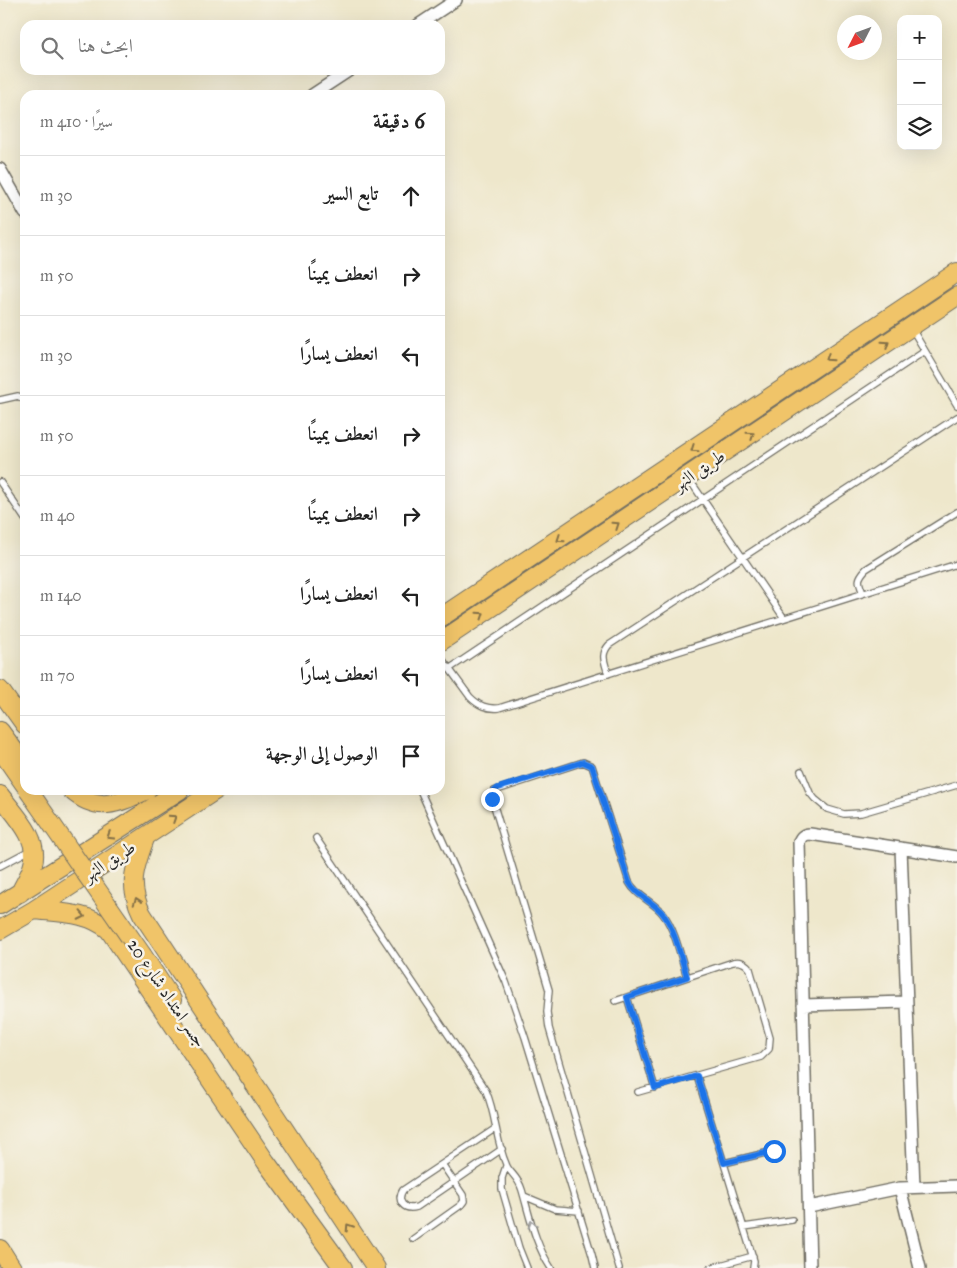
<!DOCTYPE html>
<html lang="ar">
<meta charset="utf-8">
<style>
body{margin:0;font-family:"IM FELL Great Primer",Amiri,serif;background:#f2f2f2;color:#222;direction:rtl}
.controls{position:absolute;right:15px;top:15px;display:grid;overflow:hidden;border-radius:10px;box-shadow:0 5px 20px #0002}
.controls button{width:45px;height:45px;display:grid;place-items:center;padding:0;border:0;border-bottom:1px solid #e0e0e0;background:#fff;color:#222;font:25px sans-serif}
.compass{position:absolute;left:837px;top:15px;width:45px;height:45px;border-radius:50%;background:#fff;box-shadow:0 5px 20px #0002;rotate:228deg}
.stop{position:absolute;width:15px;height:15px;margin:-11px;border:4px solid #1a73e8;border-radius:50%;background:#fff}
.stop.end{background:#1a73e8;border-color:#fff;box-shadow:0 1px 5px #0008}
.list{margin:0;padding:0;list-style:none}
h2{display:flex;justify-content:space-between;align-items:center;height:65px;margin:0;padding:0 20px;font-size:21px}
h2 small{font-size:16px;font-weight:400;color:#767676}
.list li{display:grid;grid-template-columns:32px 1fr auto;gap:15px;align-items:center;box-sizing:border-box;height:80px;padding:0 20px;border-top:1px solid #e0e0e0}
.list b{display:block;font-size:19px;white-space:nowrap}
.list em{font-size:16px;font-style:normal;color:#767676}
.icon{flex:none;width:28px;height:28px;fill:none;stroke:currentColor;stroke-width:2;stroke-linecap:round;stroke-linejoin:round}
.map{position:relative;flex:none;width:957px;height:1268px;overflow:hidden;direction:ltr}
.search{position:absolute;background:#fff;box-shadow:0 5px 20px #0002;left:20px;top:20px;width:425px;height:55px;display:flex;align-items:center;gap:12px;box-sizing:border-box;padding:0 18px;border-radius:15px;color:#767676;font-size:19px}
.panel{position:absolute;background:#fff;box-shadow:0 5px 20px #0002;left:20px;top:90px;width:425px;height:705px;border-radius:15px;direction:rtl}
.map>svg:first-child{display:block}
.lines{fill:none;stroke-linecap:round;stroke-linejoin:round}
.service-casing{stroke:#6f6d63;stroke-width:8}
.minor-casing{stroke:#6f6d63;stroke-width:14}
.primary-casing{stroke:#6f6d63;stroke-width:20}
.trunk-casing{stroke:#6f6d63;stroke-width:20}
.service{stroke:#fff;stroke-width:5.5}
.minor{stroke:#fff;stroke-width:11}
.primary{stroke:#f0c469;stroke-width:18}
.trunk{stroke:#f0c469;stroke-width:18}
.primary-bridge-casing{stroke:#6f6d63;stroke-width:20;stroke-linecap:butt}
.primary-bridge{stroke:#f0c469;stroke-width:18}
.oneway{stroke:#847047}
.oneway2{stroke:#a0a0a0}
.route{stroke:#1a73e8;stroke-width:6}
.labels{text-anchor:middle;stroke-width:5;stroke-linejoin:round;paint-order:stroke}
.street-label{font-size:18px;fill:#2b2b2b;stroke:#f7f3e8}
</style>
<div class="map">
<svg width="957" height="1268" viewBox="0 0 957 1268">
<rect width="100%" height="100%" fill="#f7f3e8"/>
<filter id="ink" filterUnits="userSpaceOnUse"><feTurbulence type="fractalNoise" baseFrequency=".02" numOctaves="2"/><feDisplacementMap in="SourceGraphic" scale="10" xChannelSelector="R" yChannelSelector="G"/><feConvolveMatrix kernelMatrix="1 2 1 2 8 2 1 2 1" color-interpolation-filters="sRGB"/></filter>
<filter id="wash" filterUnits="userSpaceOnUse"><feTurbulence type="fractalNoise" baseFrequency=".0096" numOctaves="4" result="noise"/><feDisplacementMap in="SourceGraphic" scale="20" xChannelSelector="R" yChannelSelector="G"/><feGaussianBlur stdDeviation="1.12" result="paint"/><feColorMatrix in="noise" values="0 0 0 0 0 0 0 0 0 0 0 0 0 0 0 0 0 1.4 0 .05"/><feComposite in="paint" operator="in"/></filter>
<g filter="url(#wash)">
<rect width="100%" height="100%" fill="#eee7cb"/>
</g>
<g filter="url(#ink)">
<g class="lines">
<defs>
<path id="service" d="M912,329L957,405
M0,400L18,396L25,400
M689,479L784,618
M0,482L25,519
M863,593C858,581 857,579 866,569L957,512
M440,656L470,697C479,706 487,709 499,708L957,564
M449,669L925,351
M608,674C605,662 600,655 609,645L957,417
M801,771L810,793L815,799L827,809L844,814L861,813L957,785
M420,790L506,982L525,1037L592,1255L595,1268
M316,838L486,1091C496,1114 496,1142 506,1164C509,1173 518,1176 522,1190C530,1217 535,1244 551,1268
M0,866L32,849
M627,997L655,1088
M615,1001L733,962C741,960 746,963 750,969L770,1038L769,1049L761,1057L638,1092
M697,1076L754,1261L753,1268
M496,1128L403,1190C396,1201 404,1211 417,1207L502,1149
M724,1163L774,1151
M506,1166L502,1178V1189L519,1248L527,1268
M524,1196L555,1209L579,1211
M744,1227L792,1220
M413,1239L461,1205L464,1201L463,1195L442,1164
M619,1268L549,1028L547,1012L549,990L492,799L494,791L583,762L592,766L629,882C637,897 653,901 663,914C675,929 681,958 687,977
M710,1268L753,1256"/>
<path id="minor" d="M418,25L456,0
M312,95L350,70
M0,169L25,213
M901,848L914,1187
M803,1005L906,1002
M900,1188L920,1268
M809,1207L900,1188L957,1186
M810,1268L799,842C801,836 804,834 810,834L957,857"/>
<path id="primary" d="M440,618L957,272
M440,642L957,296
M0,690L25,725
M0,731L19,757
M0,749L25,785
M71,790C98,814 119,803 147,790
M0,795C14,814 40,838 33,864C31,874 24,884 20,893
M146,836C135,866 127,884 142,914L376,1268
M0,905L180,790
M34,910C61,913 88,912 109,930L266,1162L343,1268
M0,930L34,910L216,790
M143,956L172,1000"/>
<path id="trunk" d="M0,1249L12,1268"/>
</defs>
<use href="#service" class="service-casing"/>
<use href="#minor" class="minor-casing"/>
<use href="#primary" class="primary-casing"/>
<use href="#trunk" class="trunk-casing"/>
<use href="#service" class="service"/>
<use href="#minor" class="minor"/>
<use href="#primary" class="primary"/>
<use href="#trunk" class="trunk"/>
<defs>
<path id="primary-bridge" d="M28,790L143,956"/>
</defs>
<use href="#primary-bridge" class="primary-bridge-casing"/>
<use href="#primary-bridge" class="primary-bridge"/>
</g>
<defs><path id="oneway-chevron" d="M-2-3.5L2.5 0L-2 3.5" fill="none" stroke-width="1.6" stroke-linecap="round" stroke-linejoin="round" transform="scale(1.25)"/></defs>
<g class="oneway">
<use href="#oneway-chevron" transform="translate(886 344) rotate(-34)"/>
<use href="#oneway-chevron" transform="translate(829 358) rotate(146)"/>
<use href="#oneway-chevron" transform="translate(751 435) rotate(-34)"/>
<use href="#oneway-chevron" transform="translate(694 449) rotate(146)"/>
<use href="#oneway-chevron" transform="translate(616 525) rotate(-34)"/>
<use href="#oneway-chevron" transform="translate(560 539) rotate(146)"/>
<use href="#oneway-chevron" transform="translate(481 615) rotate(-34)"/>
<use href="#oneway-chevron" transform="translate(173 818) rotate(-33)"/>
<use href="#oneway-chevron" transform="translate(110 836) rotate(148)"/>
<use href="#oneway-chevron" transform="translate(137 901) rotate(-109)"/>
<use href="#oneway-chevron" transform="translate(82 916) rotate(12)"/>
<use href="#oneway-chevron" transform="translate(349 1227) rotate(-123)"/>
</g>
<use class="oneway2" href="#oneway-chevron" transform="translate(532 1224) rotate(-106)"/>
</g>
<g class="lines" filter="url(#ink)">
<path class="route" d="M492,799V793L498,788L583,762L592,766L629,882C637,897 653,901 663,914C675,929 681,958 687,977L627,997L655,1088L697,1076L724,1163L774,1151"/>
</g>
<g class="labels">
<g class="street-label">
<text transform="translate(699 470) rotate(-34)" y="6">طريق النهر</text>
<text transform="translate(109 861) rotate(-33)" y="6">طريق النهر</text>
<text transform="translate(167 993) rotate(56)" y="6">جسر امتداد شارع 20</text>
</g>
</g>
</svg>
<div class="controls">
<button>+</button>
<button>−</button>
<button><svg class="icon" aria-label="layers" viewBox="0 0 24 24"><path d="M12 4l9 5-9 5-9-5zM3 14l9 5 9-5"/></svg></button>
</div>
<svg class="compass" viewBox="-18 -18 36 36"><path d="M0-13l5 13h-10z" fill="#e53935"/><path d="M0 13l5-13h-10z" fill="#767676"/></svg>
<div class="stop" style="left:774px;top:1151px"></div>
<div class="stop end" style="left:492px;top:799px"></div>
<div class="search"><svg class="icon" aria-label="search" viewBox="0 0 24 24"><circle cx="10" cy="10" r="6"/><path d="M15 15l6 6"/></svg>ابحث هنا</div>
<section class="panel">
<h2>6 دقيقة<small>سيرًا · 410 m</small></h2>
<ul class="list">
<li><svg class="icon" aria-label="ahead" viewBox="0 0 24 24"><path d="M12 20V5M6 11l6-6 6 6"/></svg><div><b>تابع السير</b></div><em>30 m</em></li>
<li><svg class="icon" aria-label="right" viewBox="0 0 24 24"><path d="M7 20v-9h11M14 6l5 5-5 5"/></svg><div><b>انعطف يمينًا</b></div><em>50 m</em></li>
<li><svg class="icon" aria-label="left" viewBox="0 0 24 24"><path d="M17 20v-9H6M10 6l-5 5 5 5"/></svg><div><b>انعطف يسارًا</b></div><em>30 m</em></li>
<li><svg class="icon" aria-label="right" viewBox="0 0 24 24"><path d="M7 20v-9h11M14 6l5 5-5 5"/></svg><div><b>انعطف يمينًا</b></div><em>50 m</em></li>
<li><svg class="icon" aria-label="right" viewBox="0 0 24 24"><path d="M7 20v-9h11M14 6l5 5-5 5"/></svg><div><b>انعطف يمينًا</b></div><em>40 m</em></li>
<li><svg class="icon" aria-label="left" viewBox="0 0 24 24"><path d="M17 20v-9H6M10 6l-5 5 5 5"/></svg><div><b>انعطف يسارًا</b></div><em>140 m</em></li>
<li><svg class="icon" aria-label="left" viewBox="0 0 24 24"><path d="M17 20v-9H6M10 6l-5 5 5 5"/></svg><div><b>انعطف يسارًا</b></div><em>70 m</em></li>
<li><svg class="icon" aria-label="arrive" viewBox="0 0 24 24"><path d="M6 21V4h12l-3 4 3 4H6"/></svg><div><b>الوصول إلى الوجهة</b></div></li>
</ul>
</section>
</div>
